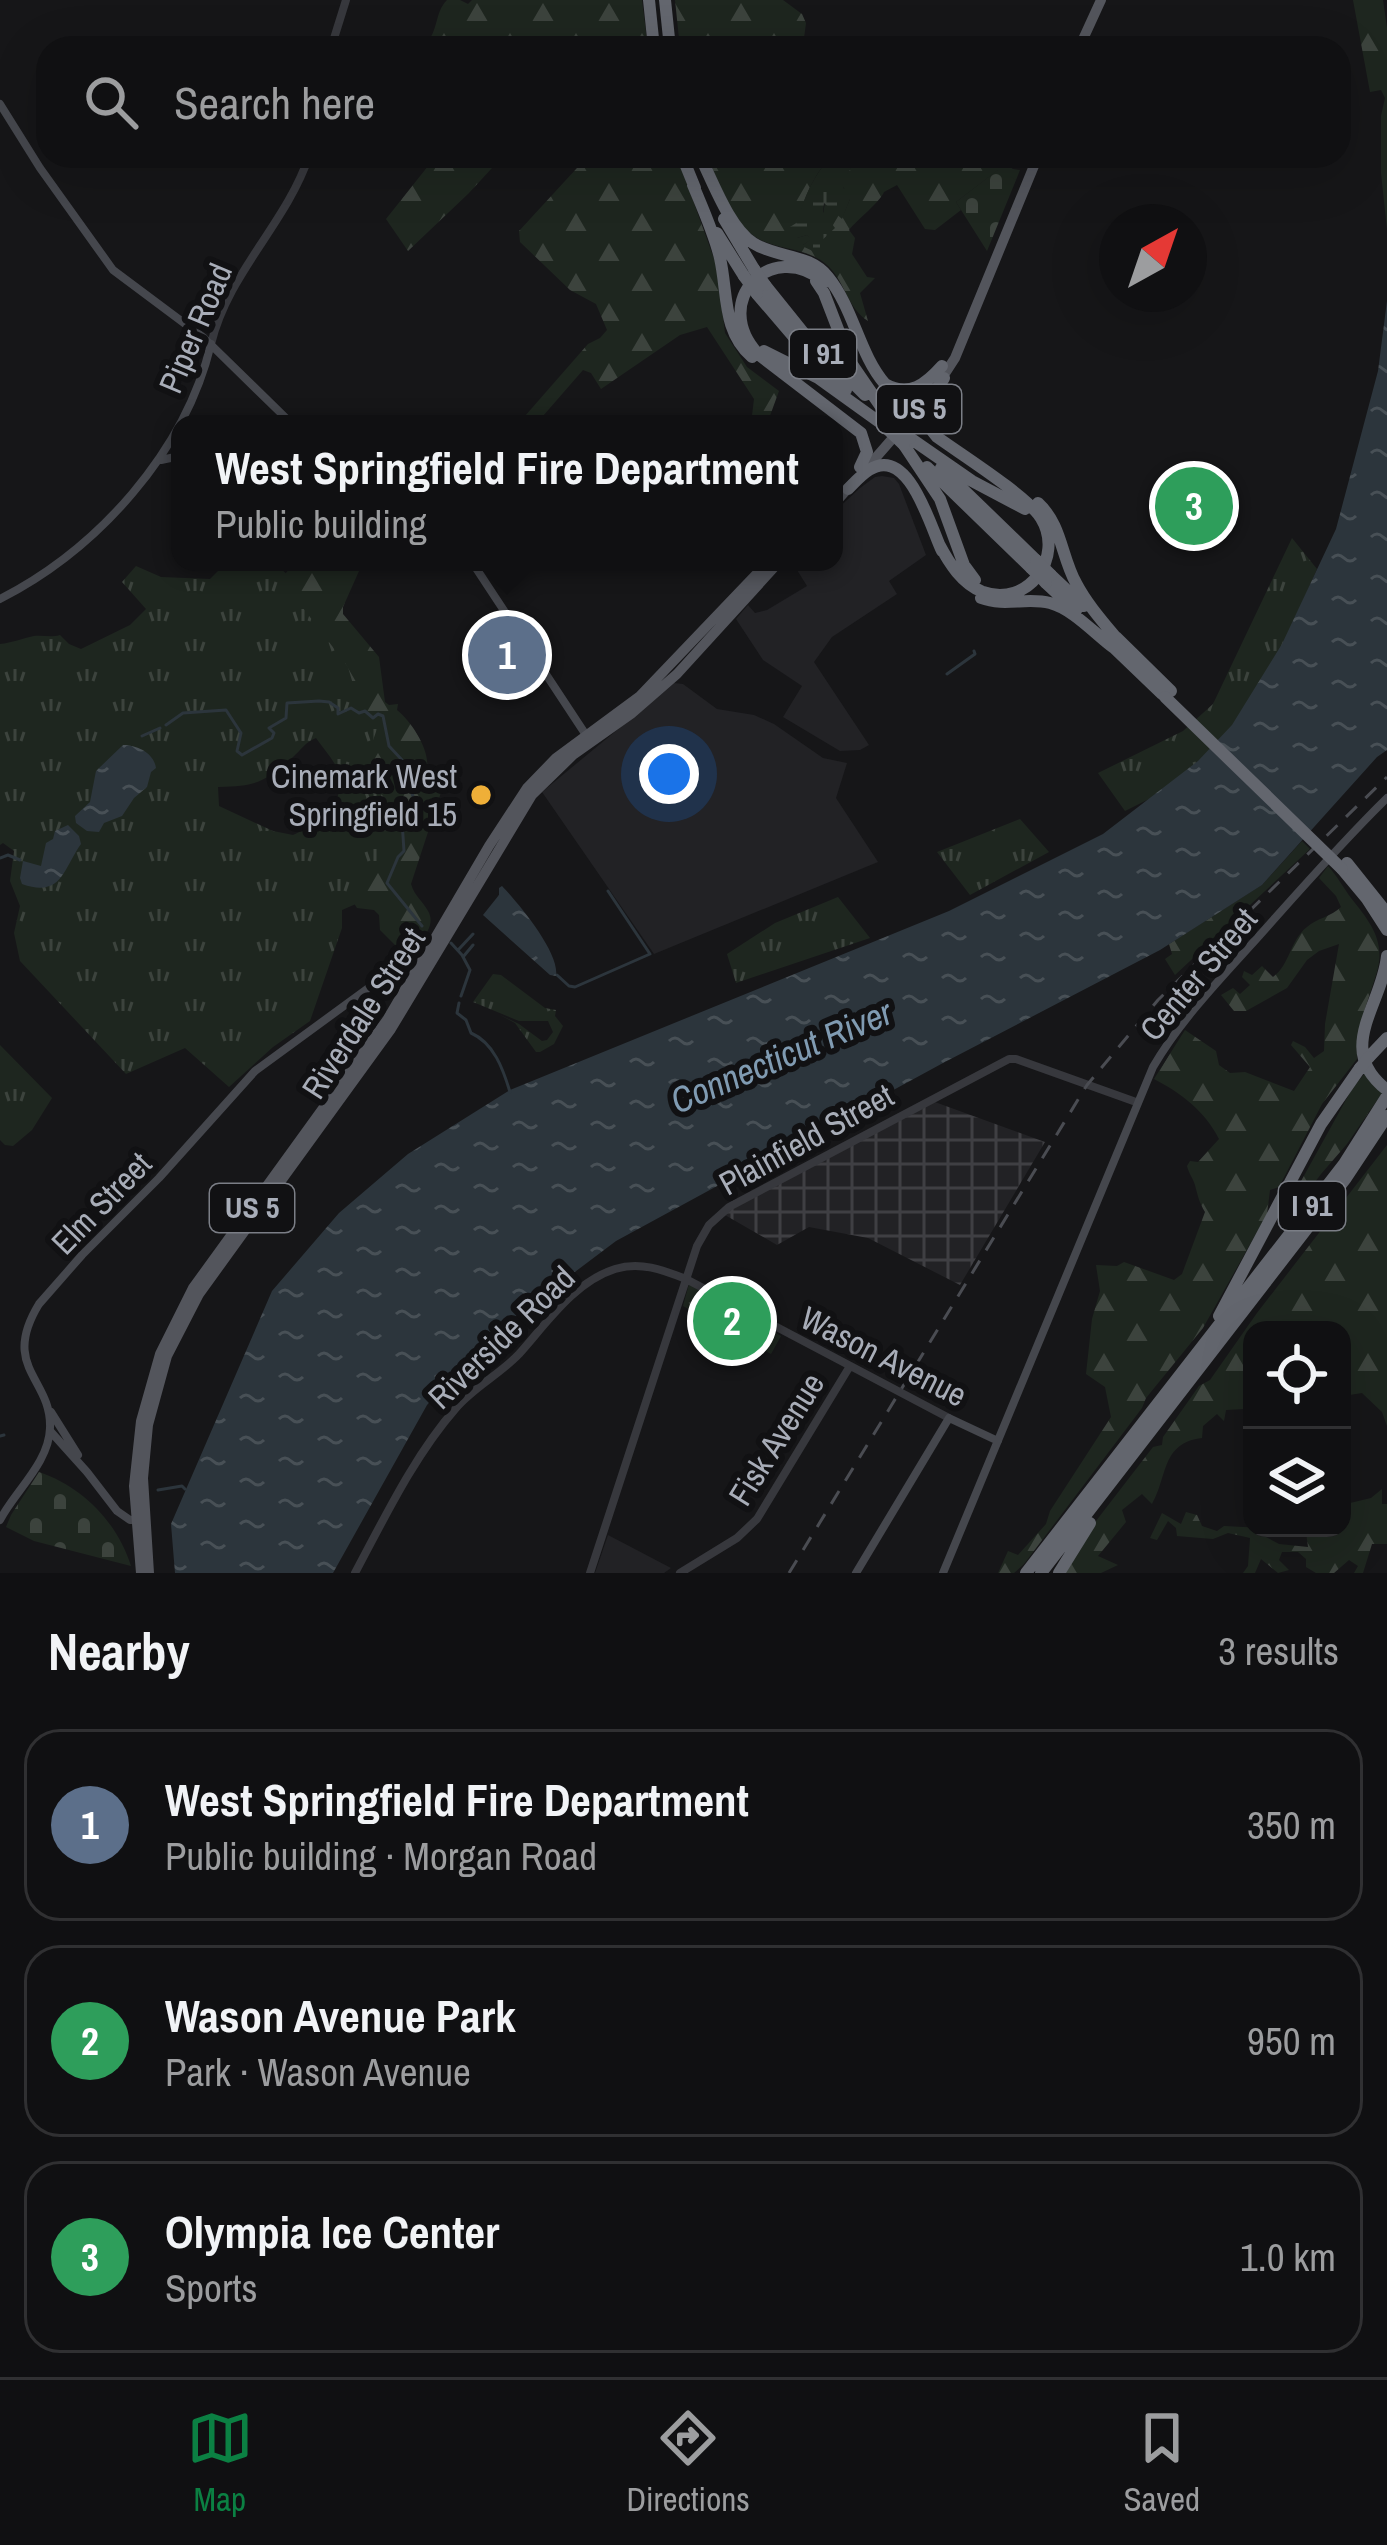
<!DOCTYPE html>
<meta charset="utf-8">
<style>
body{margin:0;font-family:"Archivo Narrow",sans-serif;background:#1e1e20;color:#f1f3f6}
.controls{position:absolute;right:36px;bottom:36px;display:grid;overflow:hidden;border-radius:24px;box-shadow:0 12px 48px #0002}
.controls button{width:108px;height:108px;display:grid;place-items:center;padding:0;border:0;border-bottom:3px solid #303032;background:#101012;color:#f1f3f6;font:60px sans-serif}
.compass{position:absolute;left:1099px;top:204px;width:108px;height:108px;border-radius:50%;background:#101012;box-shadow:0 12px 48px #0002;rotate:40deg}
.you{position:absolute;left:669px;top:774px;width:42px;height:42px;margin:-30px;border:9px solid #fff;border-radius:50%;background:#1a73e8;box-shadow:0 0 0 18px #1a73e833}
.badge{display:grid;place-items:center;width:78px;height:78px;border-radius:50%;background:#0b8043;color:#fff;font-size:39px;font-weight:700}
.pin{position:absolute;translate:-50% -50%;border:6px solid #fff;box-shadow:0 3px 12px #0006}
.popup{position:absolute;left:171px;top:415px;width:672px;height:156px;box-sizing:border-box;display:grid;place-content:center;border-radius:24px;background:#101012;filter:drop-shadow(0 3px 9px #0005);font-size:39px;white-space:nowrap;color:#9c9d9f}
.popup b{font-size:45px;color:#f1f3f6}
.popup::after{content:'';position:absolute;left:50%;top:100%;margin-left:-24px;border:24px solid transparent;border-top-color:#101012}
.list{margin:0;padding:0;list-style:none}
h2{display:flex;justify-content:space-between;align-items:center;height:156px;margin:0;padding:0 48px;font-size:51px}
h2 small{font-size:39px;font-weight:400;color:#9c9d9f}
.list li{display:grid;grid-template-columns:78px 1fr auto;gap:36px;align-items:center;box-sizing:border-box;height:192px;margin:0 24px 24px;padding:0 24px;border:3px solid #303032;border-radius:36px}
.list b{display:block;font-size:45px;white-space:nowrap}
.list p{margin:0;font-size:39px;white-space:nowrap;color:#9c9d9f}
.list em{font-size:39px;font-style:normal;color:#9c9d9f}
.icon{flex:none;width:66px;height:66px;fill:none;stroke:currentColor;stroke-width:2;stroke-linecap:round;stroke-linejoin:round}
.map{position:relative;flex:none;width:1387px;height:1573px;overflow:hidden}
.search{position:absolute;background:#101012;box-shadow:0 12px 48px #0002;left:36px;right:36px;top:36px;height:132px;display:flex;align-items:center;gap:30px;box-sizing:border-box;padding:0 42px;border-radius:36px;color:#9c9d9f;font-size:45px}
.sheet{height:804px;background:#101012}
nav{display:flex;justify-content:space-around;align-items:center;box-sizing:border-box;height:168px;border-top:3px solid #303032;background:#101012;font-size:33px;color:#9c9d9f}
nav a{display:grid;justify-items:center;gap:6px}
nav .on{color:#0b8043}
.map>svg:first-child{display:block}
.built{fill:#222225}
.industrial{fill:url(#industrial-grid)}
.grass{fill:url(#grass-tufts);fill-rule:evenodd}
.forest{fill:url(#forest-firs)}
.wetland{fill:url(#wetland-marsh)}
.cemetery{fill:url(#cemetery-stones)}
.water{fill:url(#water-ripples)}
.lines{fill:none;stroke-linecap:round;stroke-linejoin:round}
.stream{stroke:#2c353c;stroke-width:3}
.tertiary{stroke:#37383d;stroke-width:8}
.secondary{stroke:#45474d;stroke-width:8}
.primary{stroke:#53555c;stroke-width:10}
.motorway{stroke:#63666e;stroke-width:12}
.rail{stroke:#4a4c52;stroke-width:3;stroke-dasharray:15 12;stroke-linecap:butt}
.motorway-bridge{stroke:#63666e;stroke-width:12}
.poi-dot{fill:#efaf38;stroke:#111113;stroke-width:4.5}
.labels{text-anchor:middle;stroke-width:12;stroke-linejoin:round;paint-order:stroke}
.shield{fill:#111113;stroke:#7b7e86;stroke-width:3}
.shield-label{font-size:30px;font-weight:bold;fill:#a8adb8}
.street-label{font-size:33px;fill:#a8adb8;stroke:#111113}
.poi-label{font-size:33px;fill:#a8adb8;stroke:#111113;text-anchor:end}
.water-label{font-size:36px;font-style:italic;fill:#809bb2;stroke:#111113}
</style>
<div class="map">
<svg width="1387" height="1573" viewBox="0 0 1387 1573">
<defs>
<pattern id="industrial-grid" width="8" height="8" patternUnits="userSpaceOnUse" patternTransform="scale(3)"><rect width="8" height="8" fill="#222225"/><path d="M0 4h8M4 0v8" fill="none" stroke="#3f3f43"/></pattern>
<pattern id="grass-tufts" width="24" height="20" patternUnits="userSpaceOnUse" patternTransform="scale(3)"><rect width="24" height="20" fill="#1e261f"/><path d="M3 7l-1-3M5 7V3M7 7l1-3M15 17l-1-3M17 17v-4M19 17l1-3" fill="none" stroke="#3c433d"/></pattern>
<pattern id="forest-firs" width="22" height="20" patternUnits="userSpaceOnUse" patternTransform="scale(3)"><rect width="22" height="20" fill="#1e261f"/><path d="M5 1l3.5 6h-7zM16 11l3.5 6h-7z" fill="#3c433d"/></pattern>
<pattern id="wetland-marsh" width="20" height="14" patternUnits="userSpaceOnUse" patternTransform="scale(3)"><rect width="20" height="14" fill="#1e261f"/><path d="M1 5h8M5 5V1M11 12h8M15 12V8" fill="none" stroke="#3c433d"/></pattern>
<pattern id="cemetery-stones" width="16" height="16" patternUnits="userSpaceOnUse" patternTransform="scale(3)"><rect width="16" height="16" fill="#1e261f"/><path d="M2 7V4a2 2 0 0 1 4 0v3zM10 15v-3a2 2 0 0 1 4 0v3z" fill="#3c433d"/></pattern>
<pattern id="water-ripples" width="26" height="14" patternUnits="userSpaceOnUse" patternTransform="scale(3)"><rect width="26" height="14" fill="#2c353c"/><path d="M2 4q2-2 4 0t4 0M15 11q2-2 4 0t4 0" fill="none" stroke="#485056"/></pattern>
</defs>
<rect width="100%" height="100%" fill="#161618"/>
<path class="built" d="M882,476L894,478L899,484L926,555L889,581L897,594L832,637L814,662L869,745L860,750L840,751L783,717L802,686L763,660L736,619L748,605L755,613L767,610L807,586L792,562H834V512L860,488L875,477Z
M674,683L683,684L717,709L754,715L774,724L823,758L847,763L836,798L878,862L654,954L542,792Z
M608,1535L631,1547L671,1568L664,1573H595Z"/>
<path class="industrial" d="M932,1101L1045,1142L960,1285L868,1238L809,1227L777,1245L725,1215L733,1207Z"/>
<path class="grass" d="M1292,538L1317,569L1248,724L1155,796L1125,811L1098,773L1183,731L1213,704Z
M227,562H273L290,577L377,689L391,841L358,903L342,910V928L310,1021L273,1047L229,1087L185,1048L126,1074L20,961L14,933L20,906L10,881L14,851L3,843L0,845V644C12,643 23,638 34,636C43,635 51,638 60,635L69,644L81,649L130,625L146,609L122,582L136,566L161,577L210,579ZM316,738C323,748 333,759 338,770C350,800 317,825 293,835L273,831L219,806L218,787C257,786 263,783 293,757C301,750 305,742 316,738Z
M1020,819L1049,852L970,895L937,852Z
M838,897L870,938L736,983L727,954L775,923Z
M493,974L501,975L545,1008L556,1010L555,1016L563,1026L554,1044L540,1052H536L515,1023L500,1015L519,1024L542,1041L547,1040L553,1032L548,1021H519L473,1002Z
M0,1045L52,1098L32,1130L13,1146L5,1145L0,1140Z
M689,1284L781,1336L771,1354L683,1306Z"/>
<path class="forest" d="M447,0H460L468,4L472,0H642L648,48H400L405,41L425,44C439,32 434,13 447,0Z
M675,0H783L802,14L806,23L804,38L807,48H680Z
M1353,0H1383L1387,28V229L1381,173V116L1385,98L1381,90L1370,92Z
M436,156H503L469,193L408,251L386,219Z
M588,156H677L717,267L725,333L747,367L779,391L767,424H751L754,399L707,327L680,335L601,389L591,373L583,370L536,424H518L588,344L600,338L607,330L596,304L570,290L520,242L519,231Z
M707,156H831C811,178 798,209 797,238L807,235L812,239L803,245L819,242L825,202L842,218L850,199L841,183L854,163L839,156H994L1013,169L1020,170L1016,180L998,170L956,202L961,210L935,230L925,229L897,185L884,192C880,202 858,219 849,230L855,238L852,254L867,277L875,278L860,293L868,321C848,308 846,286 831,269C811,246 777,252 754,236C730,219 719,182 707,156Z
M295,562H318L328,567L335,562H363L343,607V614L379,657L385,702L389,705L398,704L397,710C412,722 430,750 427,769L430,774L442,772L446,777L411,884C415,897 422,900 428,911C438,928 417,945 405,955L380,930L379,915L374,910L357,908L352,900C358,888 367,879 374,868C385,848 384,822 386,800L375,786L381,766L372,760L370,749L378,726L362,715L348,667L281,579Z
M1302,841L1310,849L1175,975L1165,959L1172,954L1169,944L1262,885Z
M1328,866C1337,876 1343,887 1351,898C1370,922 1387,942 1376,975C1367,1004 1356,1028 1357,1059L1322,1104L1279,1187L1270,1190L1267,1214L1203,1328L1146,1398L1142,1408L1024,1564L1014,1573H998L1008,1551L1018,1555L1046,1524L1050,1511L1111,1417L1105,1387L1086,1374L1092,1319L1100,1291L1096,1265L1117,1266L1124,1262L1174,1280L1182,1274L1205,1212C1199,1202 1198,1196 1195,1185C1193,1178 1189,1174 1187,1166L1190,1161L1198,1162L1219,1139C1205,1111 1181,1093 1154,1079L1185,1030L1216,1051L1219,1065L1230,1073L1245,1072L1294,1091L1310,1067L1291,1045L1293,1041L1305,1047L1314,1058L1324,1051L1325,1024L1339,944L1319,951L1307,960L1287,988L1246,1011H1234L1221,995L1233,988L1240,994L1250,985L1242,977L1244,971L1252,975L1262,966L1273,977C1290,965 1290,940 1307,927C1317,918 1331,917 1341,907L1336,896L1319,878Z
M1365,1073L1371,1083L1382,1093L1347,1144L1321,1174L1297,1206H1293L1290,1201L1352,1089Z
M1387,1145V1426L1382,1412L1362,1393L1349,1395L1342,1415V1330H1252V1412L1248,1431L1243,1433L1244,1409L1226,1410L1224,1421L1217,1414L1203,1426L1202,1438C1161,1443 1168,1476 1152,1504L1142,1494L1122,1510L1126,1522L1098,1556L1118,1565L1101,1573H1065L1096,1521L1153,1447L1162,1445L1163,1437L1199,1386L1210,1380L1257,1313Z
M1382,1489V1504H1387V1544H1372L1363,1573H1354L1358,1566L1349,1560L1334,1573H1316L1306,1567V1559L1298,1552H1282L1279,1560L1289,1570L1278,1573L1261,1559L1255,1573H1243L1248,1566L1250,1538L1228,1533L1213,1539L1177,1536L1176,1528L1168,1521L1157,1540L1150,1538L1162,1513L1181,1524L1186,1512L1197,1515L1202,1526L1217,1531L1224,1526L1262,1528L1264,1536L1279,1544L1308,1547L1306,1532L1325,1534L1329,1528H1342V1505L1371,1498Z"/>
<path class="wetland" d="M831,156H839L854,163L842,183L844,189L865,185L867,192L850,199L842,219L824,203L823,212L835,228L820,242V250L817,253L802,246L811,239L807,235L797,238L785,230L798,222C802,199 815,174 831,156Z"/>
<path class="cemetery" d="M999,169L1016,180L987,251L956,202Z
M39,1472C83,1487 117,1522 131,1566L34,1541L6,1527L11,1515Z"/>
<path class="water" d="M1387,301V750L1377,757L1262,885L1160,950L943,1063L616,1241L515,1317L464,1364L427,1405L333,1573H175L171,1524L272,1291L339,1213L408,1154L510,1090L949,911L1103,834L1198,761L1232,725L1282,644L1336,529L1378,371Z
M123,745C137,745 154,753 156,768L151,772L147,787L134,798L122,816L104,823L99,832L87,831L76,823L75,816L90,802L96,771Z
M68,825L79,836L81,844C63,869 62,898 22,884L20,878L23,861L41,866L46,843L53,839L55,831Z
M502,886C519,904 560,953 556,976L550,975L483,915L499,895V888Z"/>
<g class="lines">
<path class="stream" d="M947,674L975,654L974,651
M166,725L183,713L226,710L241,733L237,751L242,755L272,738L274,733L269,728L286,718L287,703L319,701L329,702L338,708V714L351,708L359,713L365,711L373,718L378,714L383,716L389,746L402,760L415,803L402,821L404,851L398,857L387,883L422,926
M142,736L160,728
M0,858L8,855L20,860
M451,943L462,955L470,970L461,996
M459,949L473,934
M463,957L473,945
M557,975L569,986L575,987L650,954L608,891
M459,1003L457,1013L466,1020L471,1033C494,1043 503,1069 510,1092
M0,1436L4,1435
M158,1490L182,1486L185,1489"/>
<path class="tertiary" d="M331,48L346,0
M211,344C228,273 286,224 309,156
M355,1573C385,1517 414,1456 456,1408C474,1387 500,1374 519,1354C546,1324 574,1282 615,1269C640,1261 663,1270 686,1279L949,1418
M590,1573L697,1246L709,1225L729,1207L1009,1059H1016L1136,1102
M680,1573L737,1538L757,1519L850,1366"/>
<path class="secondary" d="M0,104L40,168L113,270L204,338L292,424
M161,460L180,456
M472,562L586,735
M0,599C98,549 185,452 211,344
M51,1412L78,1455
M51,1432L87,1472L117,1511L130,1520H140
M0,1520C15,1491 49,1463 50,1428C52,1378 0,1368 39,1304L82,1255L159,1178L255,1071L389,973L402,976L411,983
M856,1573L949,1418L998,1441
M943,1573L1153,1067C1181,1019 1222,977 1259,936C1301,889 1342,842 1387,798"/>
<path class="primary" d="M1079,48L1101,0
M865,470L933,392L955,358L1038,156
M834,504L852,484
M389,973L429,941
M141,1573L134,1486L141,1421L160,1354L193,1288L387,1020L489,846L527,788L556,758L640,696L768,562
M149,1573L143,1478L148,1425L167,1356L199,1294L391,1029L532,795L573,755L631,714L677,674L779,562"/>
<path class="motorway" d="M649,0L654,48
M665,0L670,48
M682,156L695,188
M700,156C713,182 729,227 753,243C778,259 809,253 828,277C854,309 859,354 885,384C909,398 926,384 942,366
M693,185C703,209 714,233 720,258C728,293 722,331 752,357
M724,219L754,269
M717,233L744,276
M816,281L824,293L851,363L888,417
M825,282C770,237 710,302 758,354L861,433L867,452L860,467
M765,285L806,336L865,395
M757,294L799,343L846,390
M764,351L818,378L882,424
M910,438L972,481L1025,509
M904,445L940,499L964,565L975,580
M927,467L1031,568
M941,468L1036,560
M848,489C854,483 861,475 869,470C909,445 930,526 942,551
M1038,503C1062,525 1061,556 1076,583C1087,604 1103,622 1118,640
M939,544C949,563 962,584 983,592C1028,608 1065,557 1041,518C1027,496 962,455 937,437C917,415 931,399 944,378
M1051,575L1084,606
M1046,583L1076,611
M981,598C1005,607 1027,597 1050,603C1073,609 1095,634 1114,648
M1116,637L1171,691
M1112,646L1162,694
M1347,863L1387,913
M1342,869L1367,899L1387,930
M1387,956C1382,1006 1334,1049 1387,1090
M1369,1057L1387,1038
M1219,1316L1321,1124L1360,1068
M1026,1573L1344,1164L1387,1096
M1041,1573L1346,1178L1387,1116
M1059,1573L1090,1523"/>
<path class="rail" d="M789,1573L1087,1085L1158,1000L1387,777"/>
<path class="motorway-bridge" d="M754,269L765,285
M744,276L757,294
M888,417L910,438
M882,424L904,445
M1036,560L1051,575
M1031,568L1046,583
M1165,697L1342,869
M1360,1068L1369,1057"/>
</g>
<circle class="poi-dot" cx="481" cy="795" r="12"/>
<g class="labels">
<g class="shield">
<rect x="790" y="330" width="66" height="48" rx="9"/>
<rect x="877" y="385" width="84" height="48" rx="9"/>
<rect x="1279" y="1182" width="66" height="48" rx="9"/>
<rect x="210" y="1184" width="84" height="48" rx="9"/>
</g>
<g class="shield-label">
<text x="823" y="364">I 91</text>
<text x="919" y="419">US 5</text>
<text x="1312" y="1216">I 91</text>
<text x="252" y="1218">US 5</text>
</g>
<g class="street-label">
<text transform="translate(195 328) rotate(-67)" y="12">Piper Road</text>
<text transform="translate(1198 974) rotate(-50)" y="12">Center Street</text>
<text transform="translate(363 1013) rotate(-57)" y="12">Riverdale Street</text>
<text transform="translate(806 1139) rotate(-29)" y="12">Plainfield Street</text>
<text transform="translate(101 1203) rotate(-46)" y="12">Elm Street</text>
<text transform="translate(501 1337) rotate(-44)" y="12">Riverside Road</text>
<text transform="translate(884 1356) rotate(27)" y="12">Wason Avenue</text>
<text transform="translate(776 1439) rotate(-58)" y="12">Fisk Avenue</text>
</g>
<g class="poi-label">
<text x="457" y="788">Cinemark West<tspan x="457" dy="38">Springfield 15</tspan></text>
</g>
<g class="water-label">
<text transform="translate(781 1056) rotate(-23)" y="13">Connecticut River</text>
</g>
</g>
</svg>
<div class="controls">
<button><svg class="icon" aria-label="locate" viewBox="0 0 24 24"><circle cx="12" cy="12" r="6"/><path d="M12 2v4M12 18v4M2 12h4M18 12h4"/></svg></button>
<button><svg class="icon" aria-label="layers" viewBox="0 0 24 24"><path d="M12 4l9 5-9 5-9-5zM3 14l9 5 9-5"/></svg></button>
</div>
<svg class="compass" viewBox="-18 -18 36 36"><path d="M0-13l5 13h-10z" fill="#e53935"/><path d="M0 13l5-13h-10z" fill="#9c9d9f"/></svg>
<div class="you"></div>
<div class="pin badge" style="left:507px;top:655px;background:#5c6f8a">1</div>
<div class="popup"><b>West Springfield Fire Department</b>Public building</div>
<div class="pin badge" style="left:732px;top:1321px;background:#2e9e5b">2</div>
<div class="pin badge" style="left:1194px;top:506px;background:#2e9e5b">3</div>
<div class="search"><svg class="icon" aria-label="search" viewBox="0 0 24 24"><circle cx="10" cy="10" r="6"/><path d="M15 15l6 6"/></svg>Search here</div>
</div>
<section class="sheet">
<h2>Nearby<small>3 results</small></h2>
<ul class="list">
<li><span class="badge" style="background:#5c6f8a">1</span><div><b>West Springfield Fire Department</b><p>Public building · Morgan Road</p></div><em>350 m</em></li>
<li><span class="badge" style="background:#2e9e5b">2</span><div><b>Wason Avenue Park</b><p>Park · Wason Avenue</p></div><em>950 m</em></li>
<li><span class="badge" style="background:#2e9e5b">3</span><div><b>Olympia Ice Center</b><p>Sports</p></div><em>1.0 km</em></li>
</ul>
</section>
<nav>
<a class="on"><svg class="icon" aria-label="map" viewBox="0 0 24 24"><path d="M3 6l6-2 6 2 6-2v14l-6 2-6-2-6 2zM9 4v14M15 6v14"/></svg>Map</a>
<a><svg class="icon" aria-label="directions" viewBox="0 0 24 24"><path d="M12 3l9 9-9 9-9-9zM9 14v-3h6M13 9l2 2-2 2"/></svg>Directions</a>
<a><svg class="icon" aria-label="saved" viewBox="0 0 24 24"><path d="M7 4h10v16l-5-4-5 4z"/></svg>Saved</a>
</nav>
